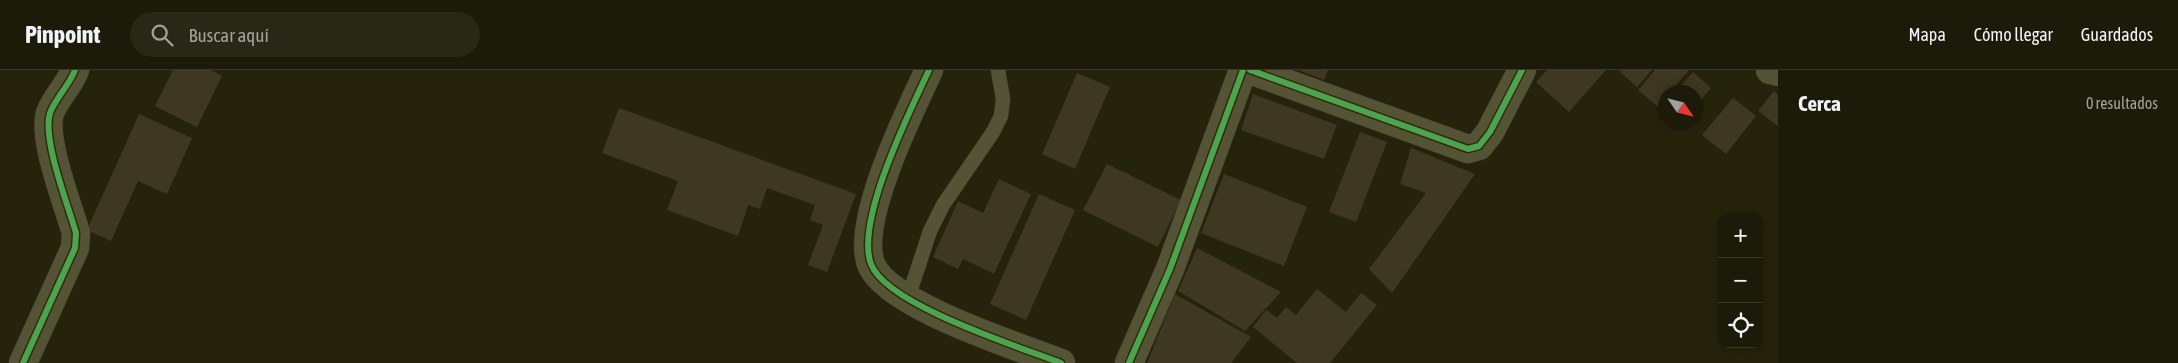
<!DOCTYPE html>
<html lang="es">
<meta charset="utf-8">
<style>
body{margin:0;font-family:"Asap Condensed",sans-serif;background:#292716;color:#f1f3f6}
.controls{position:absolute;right:15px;bottom:15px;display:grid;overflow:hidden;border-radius:10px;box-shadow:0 2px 12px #0003}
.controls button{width:45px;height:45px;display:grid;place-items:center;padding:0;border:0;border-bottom:1px solid #3a3829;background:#1c1a08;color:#f1f3f6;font:25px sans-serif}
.compass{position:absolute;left:1658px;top:15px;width:45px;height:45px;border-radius:50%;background:#1c1a08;box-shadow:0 2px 12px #0003;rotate:125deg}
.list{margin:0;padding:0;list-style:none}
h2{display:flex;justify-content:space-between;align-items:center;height:65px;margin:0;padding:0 20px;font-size:21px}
h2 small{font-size:16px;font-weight:400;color:#a0a19c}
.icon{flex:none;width:28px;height:28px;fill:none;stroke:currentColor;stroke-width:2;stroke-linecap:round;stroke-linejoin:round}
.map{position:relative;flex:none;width:1778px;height:293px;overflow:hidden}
header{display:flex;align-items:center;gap:30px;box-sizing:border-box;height:70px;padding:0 25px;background:#1c1a08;border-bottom:1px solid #3a3829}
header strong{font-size:24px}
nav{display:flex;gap:28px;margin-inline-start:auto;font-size:18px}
.search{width:350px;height:45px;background:#292716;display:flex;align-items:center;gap:12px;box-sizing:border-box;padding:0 18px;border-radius:28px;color:#a0a19c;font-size:19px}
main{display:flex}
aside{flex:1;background:#1c1a08}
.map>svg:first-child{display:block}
.building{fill:#3e3822}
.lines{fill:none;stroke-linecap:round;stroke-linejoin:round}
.service-casing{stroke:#403e2b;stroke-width:15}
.minor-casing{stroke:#403e2b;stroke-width:29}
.service{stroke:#555336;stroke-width:14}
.minor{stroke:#555336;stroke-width:28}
.cycleway-casing{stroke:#302d00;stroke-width:9}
.cycleway{stroke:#4ca352;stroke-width:6}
</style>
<header>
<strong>Pinpoint</strong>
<div class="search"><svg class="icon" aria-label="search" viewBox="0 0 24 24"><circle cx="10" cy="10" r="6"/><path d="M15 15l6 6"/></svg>Buscar aquí</div>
<nav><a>Mapa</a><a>Cómo llegar</a><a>Guardados</a></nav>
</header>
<main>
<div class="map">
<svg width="1778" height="293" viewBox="0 0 1778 293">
<rect width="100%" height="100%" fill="#25230b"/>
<path class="building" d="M173,0H211L222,6L197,57L155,36Z
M1298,0H1328L1324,10Z
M1547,0H1606L1569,42L1536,12Z
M1621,0H1652L1637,17L1620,2Z
M1655,0H1689L1670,22H1666V28L1658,37L1638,20Z
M1693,2L1711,18L1696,36V22H1675Z
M1077,3L1110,17L1075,99L1042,84Z
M1774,21L1778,25V56L1758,41Z
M1253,24L1337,55L1324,89L1241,60Z
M1733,28L1756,46L1726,84L1702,65Z
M619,38L856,124L827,202L808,195L823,155L810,150L815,135L767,118L760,139L748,135L738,166L667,140L678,111L602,83Z
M139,44L192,68L167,124L138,111L111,171L87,160Z
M1360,62L1387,72L1356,152L1329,142Z
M1411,78L1475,104L1392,223L1369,199L1426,123L1400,114Z
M1107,94L1181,130L1158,177L1083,140Z
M1224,104L1307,137L1284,196L1201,163Z
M999,109L1031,124L994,204L963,189L958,199L933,187L958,131L983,143Z
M1039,124L1075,140L1026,250L990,234Z
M1197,178L1281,222L1245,261L1178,221Z
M1317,219L1346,242L1361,223L1377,235L1330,293H1297L1253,257L1266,240L1277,248L1286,237L1296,245Z
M1175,224L1251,267L1231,293H1147Z"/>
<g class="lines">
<defs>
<path id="service" d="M908,228L930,161L943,135L993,62L1001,46L1003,29L998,0"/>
<path id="minor" d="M929,0C910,41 855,151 871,194C886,235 1020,277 1061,293
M1250,0L1468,79L1479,76L1490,62L1522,0
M1770,0L1778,2
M23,293L75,178L76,163C68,135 42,69 50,43C56,27 69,16 75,0
M1129,293L1170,199L1243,0"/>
</defs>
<use href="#service" class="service-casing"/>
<use href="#minor" class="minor-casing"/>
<use href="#service" class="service"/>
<use href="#minor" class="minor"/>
<defs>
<path id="cycleway" d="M929,0C910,41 855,151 871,194C886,235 1020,277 1061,293
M1250,0L1468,79L1479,76L1490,62L1522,0
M23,293L75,178L76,163C68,135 42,69 50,43C56,27 69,16 75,0
M1129,293L1170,199L1243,0"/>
</defs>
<use href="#cycleway" class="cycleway-casing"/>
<use href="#cycleway" class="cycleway"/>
</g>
</svg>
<div class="controls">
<button>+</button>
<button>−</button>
<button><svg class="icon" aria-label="locate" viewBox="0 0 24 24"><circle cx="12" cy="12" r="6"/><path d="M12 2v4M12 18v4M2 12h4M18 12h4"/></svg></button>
</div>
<svg class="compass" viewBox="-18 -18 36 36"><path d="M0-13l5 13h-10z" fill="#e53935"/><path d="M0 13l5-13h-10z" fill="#a0a19c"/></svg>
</div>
<aside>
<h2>Cerca<small>0 resultados</small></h2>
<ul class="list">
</ul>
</aside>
</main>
